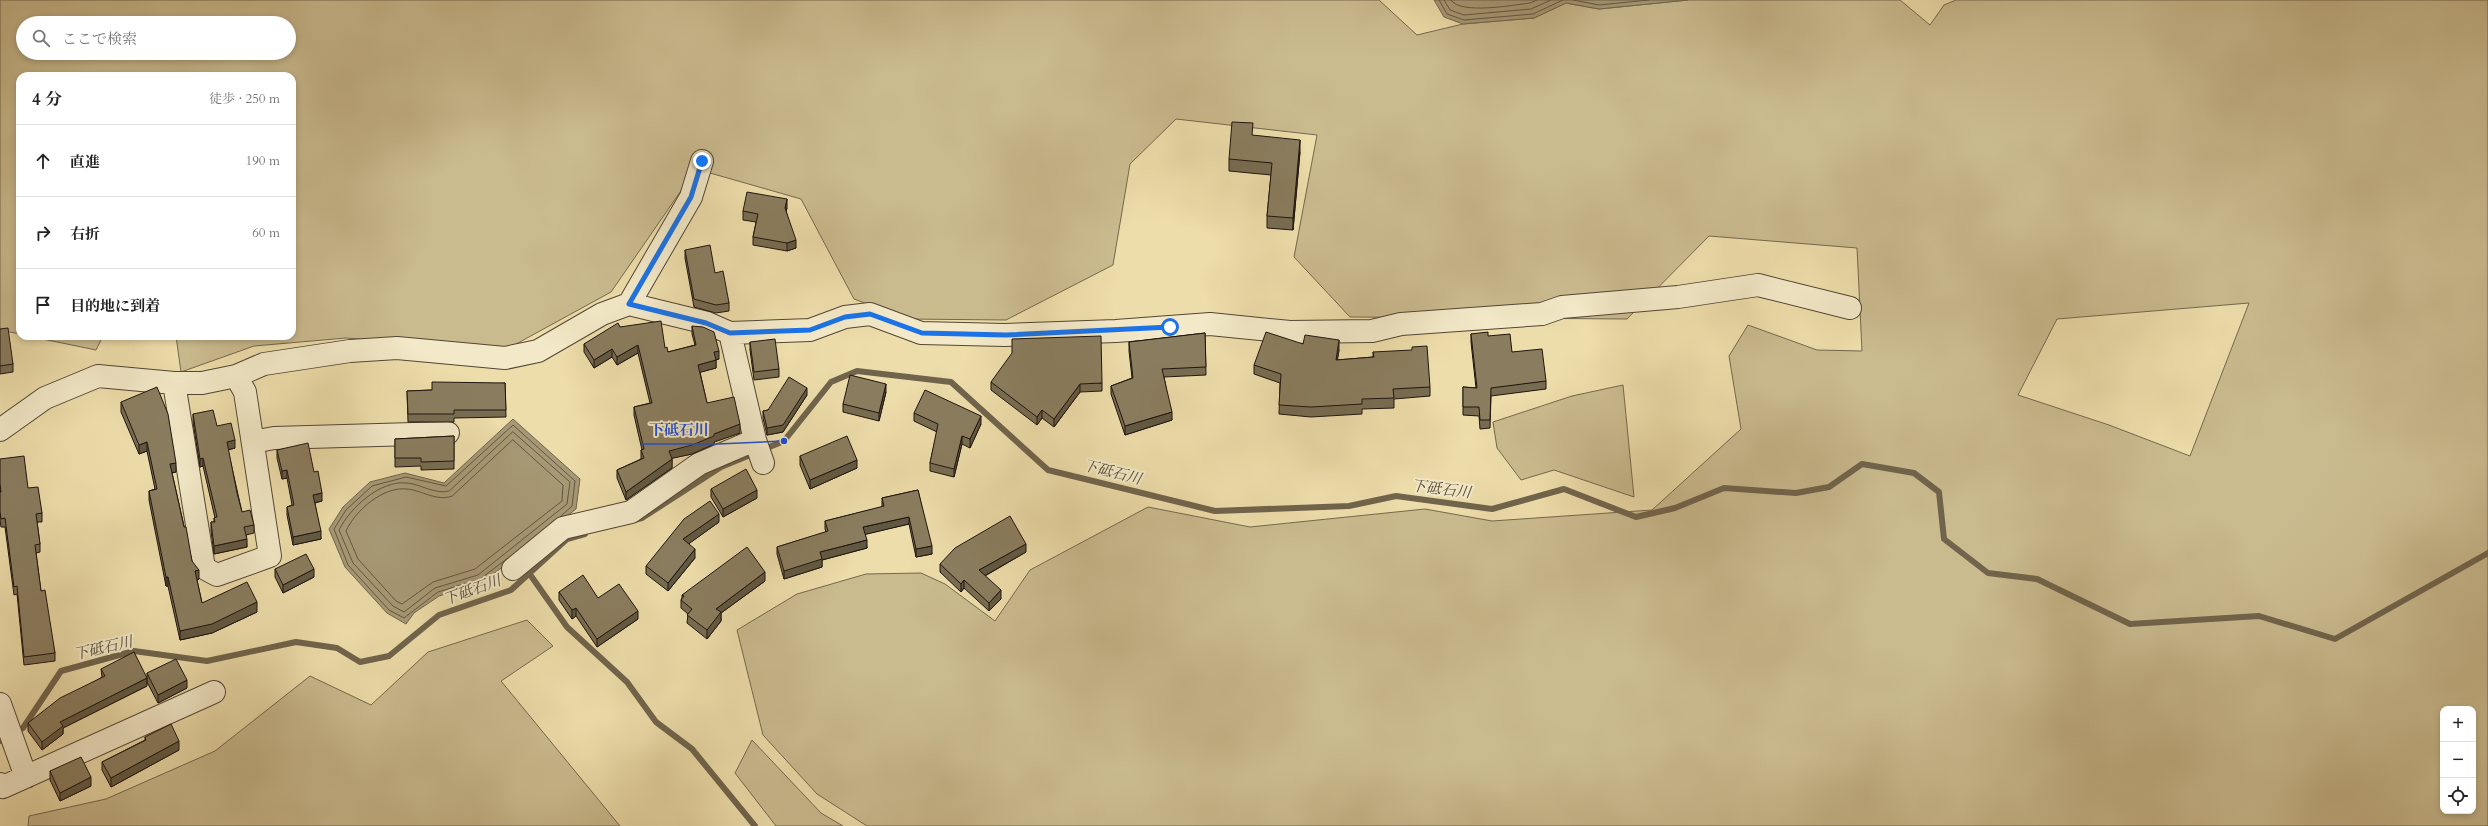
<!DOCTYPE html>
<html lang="ja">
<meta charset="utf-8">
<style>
body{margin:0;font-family:Cardo,"Noto Serif JP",serif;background:#f2f2f2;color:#222}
.controls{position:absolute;right:12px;bottom:12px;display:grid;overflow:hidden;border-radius:8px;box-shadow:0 2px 6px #0003}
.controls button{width:36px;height:36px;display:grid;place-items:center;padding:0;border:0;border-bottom:1px solid #e0e0e0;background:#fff;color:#222;font:20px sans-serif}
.stop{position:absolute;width:12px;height:12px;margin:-9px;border:3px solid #1a73e8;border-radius:50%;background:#fff}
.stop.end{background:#1a73e8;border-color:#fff;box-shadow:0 1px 4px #0008}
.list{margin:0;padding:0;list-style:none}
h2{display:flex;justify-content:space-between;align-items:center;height:52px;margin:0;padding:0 16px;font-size:17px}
h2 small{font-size:13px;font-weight:400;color:#767676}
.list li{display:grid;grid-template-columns:26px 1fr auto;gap:12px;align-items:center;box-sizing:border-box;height:72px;padding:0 16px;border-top:1px solid #e0e0e0}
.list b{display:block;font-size:15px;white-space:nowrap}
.list em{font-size:13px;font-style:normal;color:#767676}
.icon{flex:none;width:22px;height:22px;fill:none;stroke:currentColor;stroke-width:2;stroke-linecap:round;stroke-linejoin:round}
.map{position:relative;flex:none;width:2488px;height:826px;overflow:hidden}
.search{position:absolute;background:#fff;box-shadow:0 2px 6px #0003;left:16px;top:16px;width:280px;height:44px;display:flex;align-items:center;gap:10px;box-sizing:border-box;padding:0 14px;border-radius:22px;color:#767676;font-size:15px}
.panel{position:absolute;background:#fff;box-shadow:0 2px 6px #0003;left:16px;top:72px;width:280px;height:268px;border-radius:12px}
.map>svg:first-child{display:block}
.green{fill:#cabb8f;stroke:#74684e;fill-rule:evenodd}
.water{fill:#a79975;stroke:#70644c}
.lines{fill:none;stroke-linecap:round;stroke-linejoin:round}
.shore{stroke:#625642;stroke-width:1}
.stream{stroke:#70644c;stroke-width:6}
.minor-casing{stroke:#524635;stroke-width:24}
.minor{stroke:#f3e9c8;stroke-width:22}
.wall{fill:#776c52;stroke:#1e140e}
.shaded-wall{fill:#615842;stroke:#1e140e}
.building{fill:#8a7d5f;stroke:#1e140e}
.route{stroke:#1a73e8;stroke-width:5}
.labels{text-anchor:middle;stroke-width:4;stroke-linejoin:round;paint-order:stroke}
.water-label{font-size:15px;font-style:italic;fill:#554937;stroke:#f3e9c8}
.leader{fill:none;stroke:#1d4ed8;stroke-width:1.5}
.callout-dot{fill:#1d4ed8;stroke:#f3e9c8;stroke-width:1.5}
.callout-label{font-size:15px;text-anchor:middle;font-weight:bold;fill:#1d4ed8;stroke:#f3e9c8;stroke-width:4;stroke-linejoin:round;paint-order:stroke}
</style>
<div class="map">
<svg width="2488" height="826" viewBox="0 0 2488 826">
<rect width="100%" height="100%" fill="#edddaa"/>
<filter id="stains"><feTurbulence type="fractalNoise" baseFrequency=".005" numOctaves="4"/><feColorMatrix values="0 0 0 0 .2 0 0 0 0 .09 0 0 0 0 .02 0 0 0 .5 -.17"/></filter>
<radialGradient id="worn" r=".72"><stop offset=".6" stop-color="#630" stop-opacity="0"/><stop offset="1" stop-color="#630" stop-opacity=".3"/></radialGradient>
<path class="green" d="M0,0H1379L1417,35L1463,24L1534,18L1566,3L1599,9L1688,0H1900L1930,25L1944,5L1956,0H2488V826H867L817,794L763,735L737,630L797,594L866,574L921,573L945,584L995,621L1030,570L1148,507L1250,527L1425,509L1492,521L1652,510L1741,429L1729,356L1748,325L1817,350L1862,351L1857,248L1709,236L1627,319L1350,317L1294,257L1317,135L1176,119L1130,164L1113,265L1006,320L907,319L854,299L801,199L696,169L611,292L507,349L346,338L254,346L181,372L176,336H292V76H20V334L0,330ZM23,23H289V53H23ZM2249,303L2190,456L2109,425L2018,395L2057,319ZM2443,709H2473V811H2443Z
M28,336H103L96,350Z
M1623,385L1634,497L1554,470L1521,480L1497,448L1493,422L1572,396Z
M527,620L553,646L501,681L620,826H28L29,816L106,799L215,751L310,676L371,705L428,652Z
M752,740L821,813L843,826H776L735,773Z"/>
<path class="water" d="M1434,0H1688L1599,9L1566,3L1534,18L1463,24L1444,17Z
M513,419L580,479L576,509L482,583L439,596L414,613L406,624L387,613L345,567L329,529L343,507L370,482L405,473L444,483Z"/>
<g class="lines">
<path class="shore" d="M1439,0L1447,14L1464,20L1533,14L1563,0
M1444,0L1450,10L1464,15L1531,9L1551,0
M1451,0C1460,15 1513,5 1530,3L1537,0
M1573,0L1599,5L1649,0
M513,432L570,482L567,504L478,575L435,588L404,612L393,606L353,563L339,530C350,508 380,480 407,483C420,484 436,495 449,491Z
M513,440L563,485L562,501L475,569L433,582L402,604L396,601L358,559L346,531C355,511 383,486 407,489C421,490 437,502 452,496Z
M512,555L480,579L438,592L404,618L389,610L348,565L334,529L346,510L372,486L406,477L446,486L513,425L575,481L572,506L560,517"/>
<path class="stream" d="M634,520L642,518L721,467L784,441L831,382L857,371L951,382L1048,470L1215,511L1349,506L1396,496L1492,509L1564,489L1636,517L1675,508L1724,488L1796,493L1829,487L1862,464L1914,473L1939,492L1944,539L1988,573L2037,579L2130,624L2259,616L2335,639L2488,553
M529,573L567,627L627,682L656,722L692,749L755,826
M0,741L23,728L61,671L134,651L207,661L296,642L337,648L360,662L389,656L439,615L511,590L567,539L585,534"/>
<defs>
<path id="minor" d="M629,304L707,323L730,333L810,330L845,317L870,314L921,333L1005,335L1116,331L1210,324L1290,332L1372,331L1401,324L1542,314L1562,307L1678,297L1758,285L1850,308
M174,383L204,568L217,575L270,556L245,392L236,376
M0,430L45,398L98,376L174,383H202L236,376L264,364L350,351L397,348L505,358L538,351L602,314L629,304L691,197L702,161
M755,440L763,463
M253,442L274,438L448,433
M513,569L563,528L631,512L699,464L755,440L730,333
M0,704L26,777
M0,784L3,787L214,692"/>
</defs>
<use href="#minor" class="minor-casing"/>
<use href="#minor" class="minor"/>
</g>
<path class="wall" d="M1253,136L1300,152L1293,230L1267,228V216L1271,175L1229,171V159Z
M787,208L786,211L796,248L787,251L753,245V237L756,222L743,220V211Z
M685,250L715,273L729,303V311L716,313L694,307L685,258Z
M692,326L719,359L716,360V368L700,372L707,403L740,433L714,442V444L692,454L672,458V468L626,500L617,478V470L641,459V450H642L634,415V407L650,403L638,353L617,365L612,357L594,368L584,352V344L620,327L665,348L668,352L695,345L692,334Z
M0,329L13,364V372L0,374Z
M1205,333L1206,375L1164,377L1172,420L1125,435L1111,394V386L1132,378L1129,351V342Z
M1471,334L1488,336L1512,352L1546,381V389L1491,396L1490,428L1480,429L1479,416L1463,415V387L1476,388L1471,342Z
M750,342L779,369V377L754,380L750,350Z
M1303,344L1339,350L1337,360L1373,357V352L1430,387V396L1394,399V408L1362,409V414L1311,417L1279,414L1280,383L1254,374V365Z
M991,382L1102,383V391L1080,392L1054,427L1042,418L1037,425L991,390Z
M505,383L506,417L454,418V422H408L407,391L432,390Z
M886,392L879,421L843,412V404Z
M807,395L783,432L767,435L763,418V411L768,410Z
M121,402L176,472L172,473L192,561L199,579L197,580L202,603L257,612L212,633L180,640L168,586H166L149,500V491L155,489L147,451L139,454L121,412Z
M914,413L981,424L970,448L962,444L954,477L930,471V463L937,432L914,421Z
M193,414L217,426L235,448L228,450L242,512L254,525V533L246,535L247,547L214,554L211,531V522H214V518H215L203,466L200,467L193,422Z
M454,436V469L421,470V466L395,467V439Z
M277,450L314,472L322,501L315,503L321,539L293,545L287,515V507L292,505L287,478L282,479L277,458Z
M800,456L857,468L810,489L800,465Z
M0,459L28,488L42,513V522H37L40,544V552L36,553L41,591L55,653V661L24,665L17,594L14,595L5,527H1L0,520Z
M711,489L757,498L723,517L711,497Z
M918,490L932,554L916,557L909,524L865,534L867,548L822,560V567L784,579L777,554V547L826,532L825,529V521L882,507V498Z
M719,522L688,544L695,558L668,591L646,574V566Z
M1026,552L985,576L1001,599L989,611L964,588L961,592L940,572V564Z
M275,569L314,577L283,593L275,577Z
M765,581L721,613V621L707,639L687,623L688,614L681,608V600L682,598V595Z
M559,592L598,598L638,619L597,647L576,616L572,619L559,600Z
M101,669L147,686L63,728V734L42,750L28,731V723L102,677Z
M147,673L187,688L158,703L147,682Z
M145,737L179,750L111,787L102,770V762L145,740Z
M50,771L91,786L60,801L50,780Z"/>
<path class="shaded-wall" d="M1300,140V152L1293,230V218Z
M787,199V208L785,217V208Z
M796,240V248L787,251V243Z
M1339,340V350L1336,370V360Z
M638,345V353L617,365V357Z
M612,349V357L594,368V360Z
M719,351V359L714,360V352Z
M716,360V368L698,373V365Z
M886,384V392L879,421V413Z
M1080,384V392L1054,427V419Z
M807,388V395L783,432L767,435V428Z
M1042,410V418L1037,425V417Z
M1172,412V420L1125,435V426Z
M981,416V424L970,448V439Z
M740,424V433L714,442V444L692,454L669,459V451L714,434Z
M962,436V444L954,477V469Z
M235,440V448L227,450V442Z
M147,442V451L139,454V445Z
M203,458V466L200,467V459Z
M672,459V468L626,500V492Z
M857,460V468L810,489V480Z
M176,463V472L170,473V464Z
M287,470V478L282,479V471Z
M757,490V498L723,517V509Z
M322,493V501L313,503V495Z
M719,514V522L683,548V539Z
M909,517V524L863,535V527Z
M321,531V539L293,545V537Z
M247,539V547L214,554V546Z
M867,540V548L822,560V567L784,579V571L820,552Z
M1026,544V552L979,579V570Z
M932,546V554L916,557V549Z
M695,549V558L668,591V583Z
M314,569V577L283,593V585Z
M199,570V579L195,580V571Z
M765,572V581L721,613V621L707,639V630L716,609Z
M166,577H168V586H166Z
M964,580V588L961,592V584Z
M1001,590V599L989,611V603Z
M257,602V612L212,633L180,640V631Z
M576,608V616L572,619V610Z
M638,611V619L597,647V639Z
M147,678V686L63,728V734L42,750V742L60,722Z
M187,680V688L158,703V695Z
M179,741V750L111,787V778Z
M91,777V786L60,801V793Z"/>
<path class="building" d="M1232,122L1253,123L1252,135L1300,140L1293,218L1267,216L1272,163L1229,159Z
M747,192L787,199L785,208L796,240L787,243L753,237L758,214L743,211Z
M710,245L715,273L723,271L729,303L716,305L694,299L685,250Z
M661,321L665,348L667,347L668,352L696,345L692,326L703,327L714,332L719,351L714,352L716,360L698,365L707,403L734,397L740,424L714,434V436L692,445L669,451L672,459L626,492L617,470L644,458L641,450L644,449L634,407L652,403L638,345L617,357L612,349L594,360L584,344L618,323L620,327Z
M8,328L13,364L0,366V329Z
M1266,332L1303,344L1305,335L1339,340L1336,360L1374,357L1373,352L1412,350V347L1427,346L1430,387L1393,389L1394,398L1362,399V404L1311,407L1279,405L1281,374L1254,365Z
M1488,332V336L1510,334L1512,352L1542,349L1546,381L1491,388L1490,420H1480L1479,407H1463V387L1477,388L1471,334Z
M1205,333L1206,367L1162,369L1172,412L1125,426L1111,386L1133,378L1129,342Z
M1101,336L1102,383L1080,384L1054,419L1042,410L1037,417L991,382L1012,353V339Z
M775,339L779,369L754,372L750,342Z
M850,375L886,384L879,413L843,404Z
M789,377L807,388L783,425L767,428L763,411L768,410Z
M432,382L505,383L506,410H454V414H408L407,391L432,390Z
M157,387L168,414L176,463L170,464L184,527H186L192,561L199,570L195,571L202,603L247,582L257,602L212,624L180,631L168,577H166L149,491L157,489L147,442L139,445L121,402Z
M925,390L981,416L970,439L962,436L954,469L930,463L938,424L914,413Z
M213,410L217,426L231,423L235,440L227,442L237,493L242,512L250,510L254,525L244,527L247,539L214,546L211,522H215L214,518L217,517L203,458L200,459L193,414Z
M454,436V461L421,462V458H395V439Z
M847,436L857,460L810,480L800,456Z
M308,443L314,472L318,471L322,493L313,495L321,531L293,537L287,507L294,505L287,470L282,471L277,450Z
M24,456L28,488L38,487L42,513L36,514L40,544L35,545L41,591L45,590L55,653L24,657L17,586L14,587L5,518L1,519L0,512V492H1L0,484V459Z
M746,469L757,490L723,509L711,489Z
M918,490L932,546L916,549L909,517L863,527L867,540L820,552L822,559L784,571L777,547L828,531L825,521L884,506L882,498Z
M710,501L719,514L683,539L695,549L668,583L646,566L684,519Z
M1010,516L1026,544L979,570L1001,590L989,603L964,580L961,584L940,564L955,548Z
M747,547L765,572L716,609L721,612L707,630L687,615L692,609L681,600L684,596L682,595Z
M306,554L314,569L283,585L275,569Z
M583,575L598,598L619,584L638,611L597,639L576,608L572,610L559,592Z
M134,652L147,678L60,722L63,726L42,742L28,723L60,698L105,676L101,669Z
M176,659L187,680L158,695L147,673Z
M171,724L179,741L111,778L102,762L146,740L145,737Z
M81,757L91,777L60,793L50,771Z"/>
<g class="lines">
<path class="route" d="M702,161L691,197L629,304L706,323L730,333L810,330L845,317L870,314L922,333L1006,335L1170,327"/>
</g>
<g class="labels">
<g class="water-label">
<text transform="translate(1112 472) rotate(14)" y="5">下砥石川</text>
<text transform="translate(1441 489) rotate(7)" y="5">下砥石川</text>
<text transform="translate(472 590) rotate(-20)" y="5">下砥石川</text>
<text transform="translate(103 648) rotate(-13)" y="5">下砥石川</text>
</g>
</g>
<path class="leader" d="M784 441L717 444H641"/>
<circle class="callout-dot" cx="784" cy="441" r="4"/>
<g class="callout-label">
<text x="679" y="435">下砥石川</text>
</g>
<rect width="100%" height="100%" filter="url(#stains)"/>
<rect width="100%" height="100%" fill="url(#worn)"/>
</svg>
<div class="controls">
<button>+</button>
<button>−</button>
<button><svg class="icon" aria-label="locate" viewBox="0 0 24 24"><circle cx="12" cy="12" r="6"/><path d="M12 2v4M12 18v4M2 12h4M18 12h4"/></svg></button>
</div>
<div class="stop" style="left:1170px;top:327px"></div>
<div class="stop end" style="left:702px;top:161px"></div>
<div class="search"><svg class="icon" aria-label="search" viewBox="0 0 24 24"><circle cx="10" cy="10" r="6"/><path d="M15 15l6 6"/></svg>ここで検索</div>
<section class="panel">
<h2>4 分<small>徒歩 · 250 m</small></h2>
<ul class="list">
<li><svg class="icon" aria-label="ahead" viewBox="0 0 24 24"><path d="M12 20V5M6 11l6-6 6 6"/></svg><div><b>直進</b></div><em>190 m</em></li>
<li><svg class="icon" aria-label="right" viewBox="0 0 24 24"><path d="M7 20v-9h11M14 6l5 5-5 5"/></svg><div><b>右折</b></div><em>60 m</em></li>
<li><svg class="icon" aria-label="arrive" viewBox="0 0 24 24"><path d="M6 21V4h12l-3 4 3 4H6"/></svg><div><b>目的地に到着</b></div></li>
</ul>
</section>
</div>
